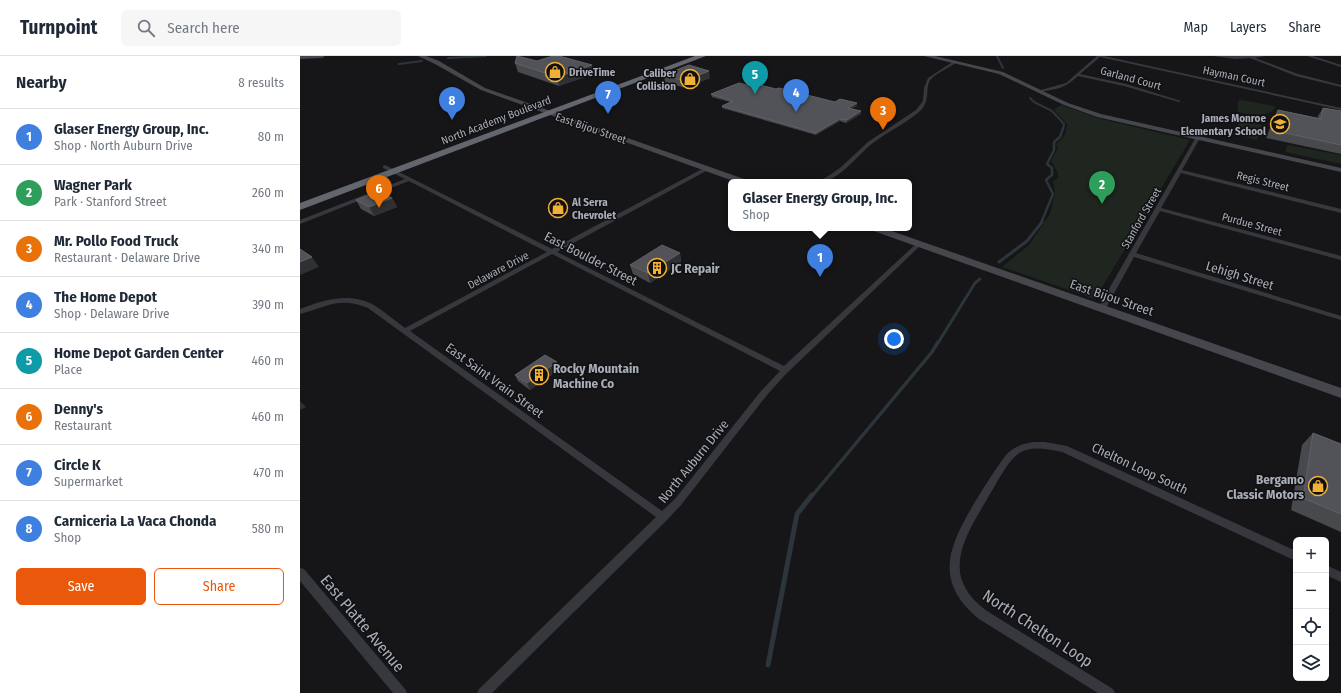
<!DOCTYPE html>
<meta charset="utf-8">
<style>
body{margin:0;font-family:"Fira Sans Condensed",sans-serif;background:#f6f6f7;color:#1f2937}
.controls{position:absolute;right:12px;bottom:12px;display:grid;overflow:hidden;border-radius:6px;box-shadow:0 4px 16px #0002}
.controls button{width:36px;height:36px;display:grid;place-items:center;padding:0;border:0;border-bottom:1px solid #e0e1e3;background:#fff;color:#1f2937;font:20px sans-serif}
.you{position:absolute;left:594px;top:283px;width:14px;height:14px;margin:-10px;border:3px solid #fff;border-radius:50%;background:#1a73e8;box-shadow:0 0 0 6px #1a73e833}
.badge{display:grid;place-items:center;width:26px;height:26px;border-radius:50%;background:#ea580c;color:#fff;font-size:13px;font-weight:700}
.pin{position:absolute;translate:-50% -33px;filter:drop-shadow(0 1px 2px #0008)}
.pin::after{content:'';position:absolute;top:21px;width:14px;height:12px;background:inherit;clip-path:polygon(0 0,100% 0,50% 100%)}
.popup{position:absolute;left:428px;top:123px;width:184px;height:52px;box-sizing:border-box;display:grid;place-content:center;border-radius:6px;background:#fff;filter:drop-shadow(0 1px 3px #0005);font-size:13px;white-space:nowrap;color:#747a83}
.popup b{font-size:15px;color:#1f2937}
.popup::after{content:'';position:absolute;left:50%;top:100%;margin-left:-8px;border:8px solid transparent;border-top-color:#fff}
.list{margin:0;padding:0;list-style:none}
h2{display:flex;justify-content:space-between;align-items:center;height:52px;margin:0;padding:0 16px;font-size:17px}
h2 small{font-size:13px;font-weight:400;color:#747a83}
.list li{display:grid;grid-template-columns:26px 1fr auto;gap:12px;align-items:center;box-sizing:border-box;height:56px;padding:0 16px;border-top:1px solid #e0e1e3}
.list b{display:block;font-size:15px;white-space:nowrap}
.list p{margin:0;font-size:13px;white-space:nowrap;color:#747a83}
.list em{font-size:13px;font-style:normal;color:#747a83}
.actions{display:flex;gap:8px;padding:12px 16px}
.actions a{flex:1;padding:9px 0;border:1px solid #ea580c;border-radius:6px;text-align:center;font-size:14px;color:#ea580c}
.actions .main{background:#ea580c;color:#fff}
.icon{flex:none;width:22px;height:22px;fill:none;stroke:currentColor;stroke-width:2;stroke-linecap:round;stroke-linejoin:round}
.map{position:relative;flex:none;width:1041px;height:637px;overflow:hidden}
header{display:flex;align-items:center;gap:24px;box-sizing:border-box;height:56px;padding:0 20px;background:#fff;border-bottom:1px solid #e0e1e3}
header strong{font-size:19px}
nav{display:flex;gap:22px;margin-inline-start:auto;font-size:14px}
.search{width:280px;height:36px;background:#f6f6f7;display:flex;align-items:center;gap:10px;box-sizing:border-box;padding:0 14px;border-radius:6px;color:#747a83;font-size:15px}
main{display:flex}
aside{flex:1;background:#fff}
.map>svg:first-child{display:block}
.green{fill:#1e261f}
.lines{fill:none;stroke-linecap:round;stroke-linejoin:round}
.stream-far4{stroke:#2c353c;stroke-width:2}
.stream-far3{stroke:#2c353c;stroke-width:2.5}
.stream-far2{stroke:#2c353c;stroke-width:3}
.stream-far1{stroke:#2c353c;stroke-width:3.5}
.stream{stroke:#2c353c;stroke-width:5}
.street{fill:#37383d;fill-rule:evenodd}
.secondary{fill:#45474d;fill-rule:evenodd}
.highway{fill:#63666e;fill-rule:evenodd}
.wall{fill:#47494d}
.shaded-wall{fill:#2f3033}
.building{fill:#525359;stroke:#5f6168}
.labels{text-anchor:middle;stroke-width:3;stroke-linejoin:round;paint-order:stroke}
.far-poi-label{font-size:11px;font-weight:bold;fill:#a8adb8;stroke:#111113;text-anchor:start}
.far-street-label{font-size:11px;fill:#a8adb8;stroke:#111113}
.street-label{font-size:13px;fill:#a8adb8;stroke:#111113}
.poi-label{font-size:13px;font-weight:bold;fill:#a8adb8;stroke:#111113;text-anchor:start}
.near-street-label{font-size:16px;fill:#a8adb8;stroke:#111113}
</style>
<header>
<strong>Turnpoint</strong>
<div class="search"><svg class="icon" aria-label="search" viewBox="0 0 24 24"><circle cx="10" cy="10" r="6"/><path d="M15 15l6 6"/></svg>Search here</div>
<nav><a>Map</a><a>Layers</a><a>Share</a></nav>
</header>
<main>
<aside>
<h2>Nearby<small>8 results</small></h2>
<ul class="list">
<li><span class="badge" style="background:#3f7fe0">1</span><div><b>Glaser Energy Group, Inc.</b><p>Shop · North Auburn Drive</p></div><em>80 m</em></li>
<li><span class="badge" style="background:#2e9e5b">2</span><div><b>Wagner Park</b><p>Park · Stanford Street</p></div><em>260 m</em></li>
<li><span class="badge" style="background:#e8710a">3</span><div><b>Mr. Pollo Food Truck</b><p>Restaurant · Delaware Drive</p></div><em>340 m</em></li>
<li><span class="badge" style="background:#3f7fe0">4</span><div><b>The Home Depot</b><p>Shop · Delaware Drive</p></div><em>390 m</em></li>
<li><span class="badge" style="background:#0f9aa8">5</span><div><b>Home Depot Garden Center</b><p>Place</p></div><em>460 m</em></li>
<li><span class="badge" style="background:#e8710a">6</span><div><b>Denny's</b><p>Restaurant</p></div><em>460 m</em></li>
<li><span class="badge" style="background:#3f7fe0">7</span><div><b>Circle K</b><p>Supermarket</p></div><em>470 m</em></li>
<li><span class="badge" style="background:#3f7fe0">8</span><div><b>Carniceria La Vaca Chonda</b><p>Shop</p></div><em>580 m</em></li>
</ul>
<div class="actions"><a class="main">Save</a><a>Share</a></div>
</aside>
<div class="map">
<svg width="1041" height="637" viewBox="0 0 1041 637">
<rect width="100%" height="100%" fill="#161618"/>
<path class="green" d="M942,44L974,50L975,52C968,62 948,58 938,56V45Z
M761,49L797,62L890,84L795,243L702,211L729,189L750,158L755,138L753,125L758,122V117L751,105L758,92L756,88C764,82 767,77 767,68L754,54Z
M940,64L962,69L957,84L934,78Z
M987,89L1041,99V108L985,96Z"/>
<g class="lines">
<path class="stream-far4" d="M697,0L703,12
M148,2L186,0
M99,8L122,5
M730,42L734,46L752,55L764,68L763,73"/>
<path class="stream-far3" d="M741,167L753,138L746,124L752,119V112L747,108L754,94V86L760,81L763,72"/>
<path class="stream-far2" d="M699,206L727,185L742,166
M638,287L675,227L680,223"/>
<path class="stream-far1" d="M512,440L632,296L638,286"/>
<path class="stream" d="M468,609L497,458L512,439"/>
<path class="street" d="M797,0H804L1041,52V54L800,1L780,18L826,28L881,45L879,46L824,30L778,20C764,33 757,33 739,36L737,35L766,27Z
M913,0H965L955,2L998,18L1041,29V31L996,20L950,2L936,3Z
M1007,0H1013L1041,9V11Z
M654,5L657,6C649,12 638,16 631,23C624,31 632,45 619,56C605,68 587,76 573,87C558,98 539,126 519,126L540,112L568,86L616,54L623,45L624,32L628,22Z
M896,81L900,82L882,114L1041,153V157L881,117L861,152L1041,200V204L860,155L836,197L1041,260V264L834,201L806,252L805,254H799L798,252Z
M85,109L252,193L404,112H408V114L257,196L484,310L617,187L619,186L622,188L485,319L467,339L381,449L367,464L192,637H177L179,633L356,461L68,252C40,240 26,251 0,258V253C22,244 49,236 72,248C84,255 94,264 105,272L247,196L109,125L0,168V164L105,123L83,112V110ZM252,198L480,315L461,335L375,443L362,455L110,275Z
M733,386H745L767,390L996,495V505L762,396C748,393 730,389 718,398C707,406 697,427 690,438C675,465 647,502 666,533C671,542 679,549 687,555L813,633L815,637H798L679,563C635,526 647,494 672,451C683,433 693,416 706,399C713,391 722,388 733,386Z
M1026,509L1041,516V526L1026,519Z
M0,512L4,513L105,633L107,637H93L0,525Z"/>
<path class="secondary" d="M0,0H25L22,2L0,3Z
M118,0H126L139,5L185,32L447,124L448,126H436L181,34L135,8Z
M624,0H635L703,16L768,47L801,58L1041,112V116L797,61L764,49L699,18Z
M570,172H583L1041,332V342L571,174Z"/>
<path class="highway" d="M395,0H406L0,154V147Z"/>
</g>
<path class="wall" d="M237,5L294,18L259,30L218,16L215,7Z
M364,19L410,22L385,32L365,26Z
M459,32L476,33L535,46L557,50L551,53L561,55V58L546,67L540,65L516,79L422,52V50L430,46L412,41L411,38Z
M1023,52L1041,55V98L966,82L974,62L978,54L1018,62V60Z
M92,142L97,151L74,160L61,153L56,144Z
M380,197L381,206L350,227L333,218L330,209Z
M257,306L260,313L230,334L218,325L215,319Z
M1013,377L1041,388V476L991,454L1002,389Z"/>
<path class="shaded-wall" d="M292,9L294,18L259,30L257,21Z
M409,15L410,22L385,32L384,25Z
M557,47V50L548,55V52Z
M561,55V58L546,67L547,64Z
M540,63V65L516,79V77Z
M92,142L97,151L74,160L69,151Z
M380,197L381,206L350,227L348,217Z
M12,201L19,211L0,219V206Z
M257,306L260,313L230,334L227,327Z
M0,345L6,351L0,354Z"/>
<path class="building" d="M217,0L237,5L253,0H259L292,9L257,21L215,7Z
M389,9L409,15L384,25L364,19Z
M439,27L459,32L460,29L476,33L479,32L535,46L540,43L557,47L548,52L561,55L547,64L540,63L516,77L422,50L433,45L411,38Z
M1023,52L1041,55V89L971,74L978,54L1021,63Z
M79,135L92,142L69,151L56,144Z
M362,189L380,197L348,217L330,209Z
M0,193L12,201L0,206Z
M245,299L257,306L227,327L215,319Z
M1013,377L1041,388V458L1003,442Z"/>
<defs>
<symbol id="shop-ring" viewBox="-11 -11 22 22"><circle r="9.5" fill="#111113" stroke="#f2b134" stroke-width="1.5"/><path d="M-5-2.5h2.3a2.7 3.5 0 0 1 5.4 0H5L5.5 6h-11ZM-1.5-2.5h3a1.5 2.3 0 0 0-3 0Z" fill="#f2b134"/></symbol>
<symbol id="school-ring" viewBox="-11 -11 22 22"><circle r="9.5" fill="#111113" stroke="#f2b134" stroke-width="1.5"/><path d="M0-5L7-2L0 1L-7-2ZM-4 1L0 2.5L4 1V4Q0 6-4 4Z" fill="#f2b134"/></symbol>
<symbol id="building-ring" viewBox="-11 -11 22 22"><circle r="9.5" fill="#111113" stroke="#f2b134" stroke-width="1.5"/><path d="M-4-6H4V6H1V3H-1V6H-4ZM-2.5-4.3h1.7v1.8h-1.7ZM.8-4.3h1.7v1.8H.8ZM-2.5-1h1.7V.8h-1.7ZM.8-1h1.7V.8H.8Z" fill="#f2b134"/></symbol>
</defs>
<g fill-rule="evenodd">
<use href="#shop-ring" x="244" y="5" width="22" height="22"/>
<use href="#shop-ring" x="379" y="12" width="22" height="22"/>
<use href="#school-ring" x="969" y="57" width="22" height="22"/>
<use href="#shop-ring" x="247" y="141" width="22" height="22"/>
<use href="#building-ring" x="346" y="201" width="22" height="22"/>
<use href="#building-ring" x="228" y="308" width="22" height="22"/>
<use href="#shop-ring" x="1007" y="419" width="22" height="22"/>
</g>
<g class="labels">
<g class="far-poi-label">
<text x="269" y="20">DriveTime</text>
<text x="376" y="21" text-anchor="end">Caliber<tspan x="376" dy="13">Collision</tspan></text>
<text x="966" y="66" text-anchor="end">James Monroe<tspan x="966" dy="13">Elementary School</tspan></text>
<text x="272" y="150">Al Serra<tspan x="272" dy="13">Chevrolet</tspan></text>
</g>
<g class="far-street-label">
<text transform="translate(934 20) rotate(12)" y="4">Hayman Court</text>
<text transform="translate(831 22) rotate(15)" y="4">Garland Court</text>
<text transform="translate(196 64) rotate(-21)" y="4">North Academy Boulevard</text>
<text transform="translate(291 72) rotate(19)" y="4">East Bijou Street</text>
<text transform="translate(963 125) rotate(14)" y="4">Regis Street</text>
<text transform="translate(841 162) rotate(-60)" y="4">Stanford Street</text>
<text transform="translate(952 168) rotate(15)" y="4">Purdue Street</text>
<text transform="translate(198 214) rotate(-28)" y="4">Delaware Drive</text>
</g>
<g class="street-label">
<text transform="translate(291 202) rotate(27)" y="5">East Boulder Street</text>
<text transform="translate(940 219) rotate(17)" y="5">Lehigh Street</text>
<text transform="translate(812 241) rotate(19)" y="5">East Bijou Street</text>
<text transform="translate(195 324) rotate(36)" y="5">East Saint Vrain Street</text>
<text transform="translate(393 405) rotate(-51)" y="5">North Auburn Drive</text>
<text transform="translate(840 412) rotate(25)" y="5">Chelton Loop South</text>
</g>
<g class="poi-label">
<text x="371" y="217">JC Repair</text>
<text x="253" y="317">Rocky Mountain<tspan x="253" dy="15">Machine Co</tspan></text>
<text x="1004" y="428" text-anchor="end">Bergamo<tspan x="1004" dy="15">Classic Motors</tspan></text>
</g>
<g class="near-street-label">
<text transform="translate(63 567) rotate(50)" y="6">East Platte Avenue</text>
<text transform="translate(738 572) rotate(33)" y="6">North Chelton Loop</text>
</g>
</g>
</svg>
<div class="controls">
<button>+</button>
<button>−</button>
<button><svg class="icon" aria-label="locate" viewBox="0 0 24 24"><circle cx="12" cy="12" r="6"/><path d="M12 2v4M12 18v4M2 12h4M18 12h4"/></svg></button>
<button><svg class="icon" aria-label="layers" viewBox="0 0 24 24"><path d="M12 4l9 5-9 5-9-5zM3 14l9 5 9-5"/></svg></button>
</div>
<div class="you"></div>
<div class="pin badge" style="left:520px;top:221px;background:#3f7fe0">1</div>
<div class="popup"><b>Glaser Energy Group, Inc.</b>Shop</div>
<div class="pin badge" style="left:802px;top:148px;background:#2e9e5b">2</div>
<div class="pin badge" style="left:583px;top:74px;background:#e8710a">3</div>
<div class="pin badge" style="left:496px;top:56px;background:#3f7fe0">4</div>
<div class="pin badge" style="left:455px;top:38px;background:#0f9aa8">5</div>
<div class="pin badge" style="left:79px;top:152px;background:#e8710a">6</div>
<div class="pin badge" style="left:308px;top:58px;background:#3f7fe0">7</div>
<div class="pin badge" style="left:152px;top:64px;background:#3f7fe0">8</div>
</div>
</main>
